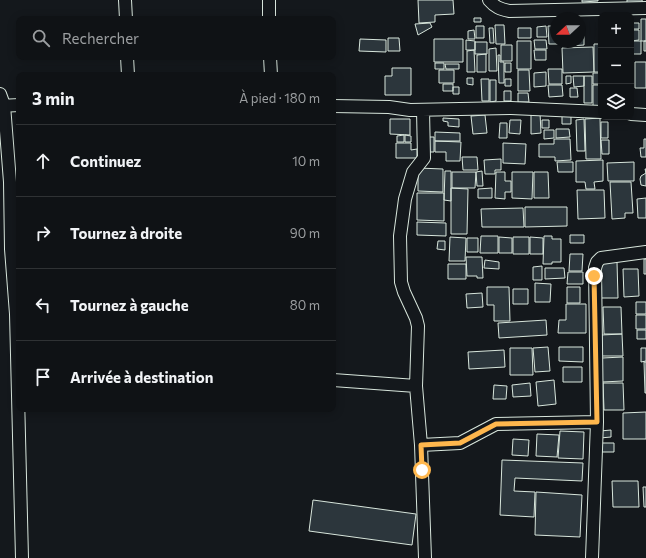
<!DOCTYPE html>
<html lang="fr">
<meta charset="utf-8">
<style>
body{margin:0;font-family:Commissioner,sans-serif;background:#181b1e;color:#f1f3f6}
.controls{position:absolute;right:12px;top:12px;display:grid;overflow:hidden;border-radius:8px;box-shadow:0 2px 10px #0003}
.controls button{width:36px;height:36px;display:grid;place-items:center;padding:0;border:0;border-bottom:1px solid #2f3234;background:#0f1215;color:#f1f3f6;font:20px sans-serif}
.compass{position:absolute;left:550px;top:12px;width:36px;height:36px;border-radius:50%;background:#0f1215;box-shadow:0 2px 10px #0003;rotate:249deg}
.stop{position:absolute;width:12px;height:12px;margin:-9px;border:3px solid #ffb74d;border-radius:50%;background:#fff}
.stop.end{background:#ffb74d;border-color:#fff;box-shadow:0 1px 4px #0008}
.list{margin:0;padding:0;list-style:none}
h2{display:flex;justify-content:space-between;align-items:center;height:52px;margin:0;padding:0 16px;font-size:17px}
h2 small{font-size:13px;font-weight:400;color:#9b9ea0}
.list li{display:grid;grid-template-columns:26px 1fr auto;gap:12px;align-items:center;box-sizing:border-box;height:72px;padding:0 16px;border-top:1px solid #2f3234}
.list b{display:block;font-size:15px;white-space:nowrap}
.list em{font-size:13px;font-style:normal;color:#9b9ea0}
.icon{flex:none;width:22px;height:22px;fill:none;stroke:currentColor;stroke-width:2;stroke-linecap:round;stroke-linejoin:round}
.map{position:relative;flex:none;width:646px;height:558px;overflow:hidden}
.search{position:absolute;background:#0f1215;box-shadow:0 2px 10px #0003;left:16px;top:16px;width:320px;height:44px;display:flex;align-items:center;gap:10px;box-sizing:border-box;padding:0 14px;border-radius:8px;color:#9b9ea0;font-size:15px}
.panel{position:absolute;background:#0f1215;box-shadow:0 2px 10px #0003;left:16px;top:72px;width:320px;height:340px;border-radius:8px}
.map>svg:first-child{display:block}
.building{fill:#2c363c;stroke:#d8e6dc}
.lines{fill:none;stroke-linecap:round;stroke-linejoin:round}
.street-casing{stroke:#d8e6dc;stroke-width:14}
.street{stroke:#14181c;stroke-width:12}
.route{stroke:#ffb74d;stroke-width:5}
</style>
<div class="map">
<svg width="646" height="558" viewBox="0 0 646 558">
<rect width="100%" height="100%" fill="#14181c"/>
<path class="building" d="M418,0H453L454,14L435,15V22L419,23Z
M582,0H598V1L582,2Z
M627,0H642L643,4H627Z
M474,18H481V22H474Z
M641,19H646V41H641Z
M430,23L432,27L418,35L415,24Z
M631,23H639V29H631Z
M495,25H504L505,44H496Z
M476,26H484V38H476Z
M546,26L547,37H537V27Z
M548,26H556V42H562V44H549Z
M489,28H493L494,43H490Z
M518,28H531V38H518Z
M474,30L475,39H468V31Z
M631,30H639V40L631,41Z
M580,35H584V45L570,46V42H580Z
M388,38H399L400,51H388Z
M360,39L386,40V52L359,51Z
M434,39H463V62H434Z
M466,40L475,41V50H466Z
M534,40H546L547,49H535Z
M517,41H531V69H517Z
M633,41H641V54H633Z
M644,41H646V51H644Z
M475,42H487V54H475Z
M594,44H600L601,72H594Z
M501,45H512V61H501Z
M593,47L594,72L563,73L562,48Z
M496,48L497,71H489V49Z
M474,50L475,72H467V51Z
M534,50H546V60H535Z
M486,54V72H477V55Z
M498,55H500V62H504V83H499Z
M635,62H646V88H635Z
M435,63H444V69H435Z
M505,63H511V72H505Z
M445,64H459V69H446Z
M392,68H411V95H385V76H392Z
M548,69H562V84H549Z
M439,70H454V83H439Z
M518,70H529L530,91H518Z
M546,72V86L534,87V73Z
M593,73H601V84H593Z
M566,76H571V83L566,84Z
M573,76H584V86L574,87Z
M584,76H592V103H584Z
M467,78H473V85L467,84Z
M481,79H489V101H482Z
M505,79H511V86H505Z
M490,80H496V101L490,102Z
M443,84H453V91H443Z
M548,85H562L563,96L549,97Z
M593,85H601V109H593Z
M453,87H459V94H453Z
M570,88H577L578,97H570Z
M504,91H511V101H504Z
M518,93H528L529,102H518Z
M540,113L541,133L531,134V114Z
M485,115L487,133L473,134L471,116Z
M562,116H571V124H562Z
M443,118L459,119V127L448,126V122L443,121Z
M600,118L601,159H586L585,119Z
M390,119H410V135L390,134Z
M584,119L585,151H577L576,120Z
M510,120H521L520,134L509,133Z
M542,120H549V128H542Z
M601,122H608V138H601Z
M500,123H507V138H499Z
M556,129H569L570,137L556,138Z
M544,130H554V138L544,139Z
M435,132L460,133V141H435Z
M404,135V142H397V136Z
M405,135L411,136V142H405Z
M427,137H434V152H427Z
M554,139H570L571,160L555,161V157H539V144H554Z
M644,139H646V157H641L640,148H644Z
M601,140H609V154H602Z
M435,141L461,142L460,161H446V152H435Z
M396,143H411V150L417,149V158H396Z
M503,143L526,144L525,164L503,163Z
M462,157H477L478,170H463Z
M501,159V170H495V174H485L484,160Z
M603,160V181L594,182L595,189H586L585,182H576V161Z
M557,162H573V172H558Z
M634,162V181H608L607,163Z
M418,168L443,169V192L418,191Z
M645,169H646V186L641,185L640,179L641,176L646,173Z
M445,171H451V201L444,200Z
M482,171L483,186H477L476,172Z
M452,172H476L475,188H452Z
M496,172H505V181H511V192H505V199L495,198Z
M512,172H533L532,199L512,198Z
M534,172H548L549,198H534Z
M610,182H631L633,213H625V218L612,219Z
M451,188L468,189L467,234H451Z
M492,188V198H478V189Z
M577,190H604L605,218L578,219Z
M417,193H444V221L417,220Z
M646,198V218H638L637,199Z
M525,207H567V226L525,227Z
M523,208L524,227H482L481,209Z
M417,222L446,223V236L417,235Z
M570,235H584V243H570Z
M481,236H498V253H480Z
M544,236H552V239H561V262H552V264H543Z
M450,237L466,238L465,261H449Z
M499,237L512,238V253H499Z
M513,237H529V254H513Z
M530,237L543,238V254H530Z
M467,238H478V252H467Z
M438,241H445V250L437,249Z
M570,254H583L582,271H569Z
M466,257H482L483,278H477V276H467Z
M644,259H646V274H644Z
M485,260L499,262V269L484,268Z
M617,262L618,298H601L600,263Z
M448,264H466V279H448Z
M542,266V280H533V267Z
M545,268H564L565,278L545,279Z
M623,269H638L639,296L624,297Z
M568,272H583V284H567Z
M535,283L551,284L550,302H535Z
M487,287H509L510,321H494V305H487Z
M567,287H580V303H567Z
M513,289H528V304H513Z
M482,293L483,307L467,308L466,294Z
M636,302H646V314H636Z
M566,304H586V333H558L559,320H566Z
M603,307H621L622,334H604Z
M636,315H646V329H636Z
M546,320L547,335L499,338L498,323Z
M637,330H646V339H637Z
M622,334L623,356H602L601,335Z
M548,347L550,371L535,372L533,348Z
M559,347H583V362L559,361Z
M510,348H532L533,375H510Z
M641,348H646V361L641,362Z
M504,350L505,367L469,369L468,352Z
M623,357V381L602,382V358Z
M644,362H646V393H645Z
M563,367H582V382H563Z
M554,380L556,404L538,406L536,382Z
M530,383L531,396L513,397L512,385Z
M603,383H623L624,410H604Z
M494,385L507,386L506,399H493Z
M646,412V439H623V413Z
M611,430V437L600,438V431Z
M560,431L584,432L583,459L558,458Z
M537,434L559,435L557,457L536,456Z
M513,439L529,440L528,456L512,455Z
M602,443H614V452H602Z
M502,460L583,463L582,481L515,478L514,491L535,492L534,517L500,515Z
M612,481H638L639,507H613Z
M643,487H646V507H644Z
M536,492L582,495L580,537L535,535Z
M313,500L416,514L412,545L309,531Z"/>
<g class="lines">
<defs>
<path id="street" d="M125,0L126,19
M269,0V19
M489,0C495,7 500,9 509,11L646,8
M127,57L128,75
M270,57L271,75
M0,94L4,105L10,182L11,249L16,314L22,558
M0,106L19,105
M333,106L389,107L410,110L511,108L601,112
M423,110L424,158L413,172L405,199L400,236L401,282L404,292L416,318L418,326L416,386L421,445L425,558
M631,114L646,115
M333,380L416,386
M421,445L460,443L496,424L597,422
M592,558L597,422L595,268L597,262L601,258L646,252"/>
</defs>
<use href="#street" class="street-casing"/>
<use href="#street" class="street"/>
</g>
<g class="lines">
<path class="route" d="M422,470L421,445L460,443L496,424L597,422L594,276"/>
</g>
</svg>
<div class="controls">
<button>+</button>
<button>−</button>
<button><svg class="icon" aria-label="layers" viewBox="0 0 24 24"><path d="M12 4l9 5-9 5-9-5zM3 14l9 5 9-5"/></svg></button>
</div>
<svg class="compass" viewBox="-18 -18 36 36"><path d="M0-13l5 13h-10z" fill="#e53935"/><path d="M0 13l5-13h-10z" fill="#9b9ea0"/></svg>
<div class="stop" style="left:422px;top:470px"></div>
<div class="stop end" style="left:594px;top:276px"></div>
<div class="search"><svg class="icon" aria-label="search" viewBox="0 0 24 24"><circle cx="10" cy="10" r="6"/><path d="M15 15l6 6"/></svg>Rechercher</div>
<section class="panel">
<h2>3 min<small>À pied · 180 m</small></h2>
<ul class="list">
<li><svg class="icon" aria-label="ahead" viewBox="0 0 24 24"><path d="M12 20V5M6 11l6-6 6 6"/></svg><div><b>Continuez</b></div><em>10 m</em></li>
<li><svg class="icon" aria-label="right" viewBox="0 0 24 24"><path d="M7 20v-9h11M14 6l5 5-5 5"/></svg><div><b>Tournez à droite</b></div><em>90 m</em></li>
<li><svg class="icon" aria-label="left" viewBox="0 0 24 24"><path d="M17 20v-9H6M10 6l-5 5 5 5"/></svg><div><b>Tournez à gauche</b></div><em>80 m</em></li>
<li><svg class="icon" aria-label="arrive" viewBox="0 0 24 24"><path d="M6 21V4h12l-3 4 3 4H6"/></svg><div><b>Arrivée à destination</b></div></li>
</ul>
</section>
</div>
